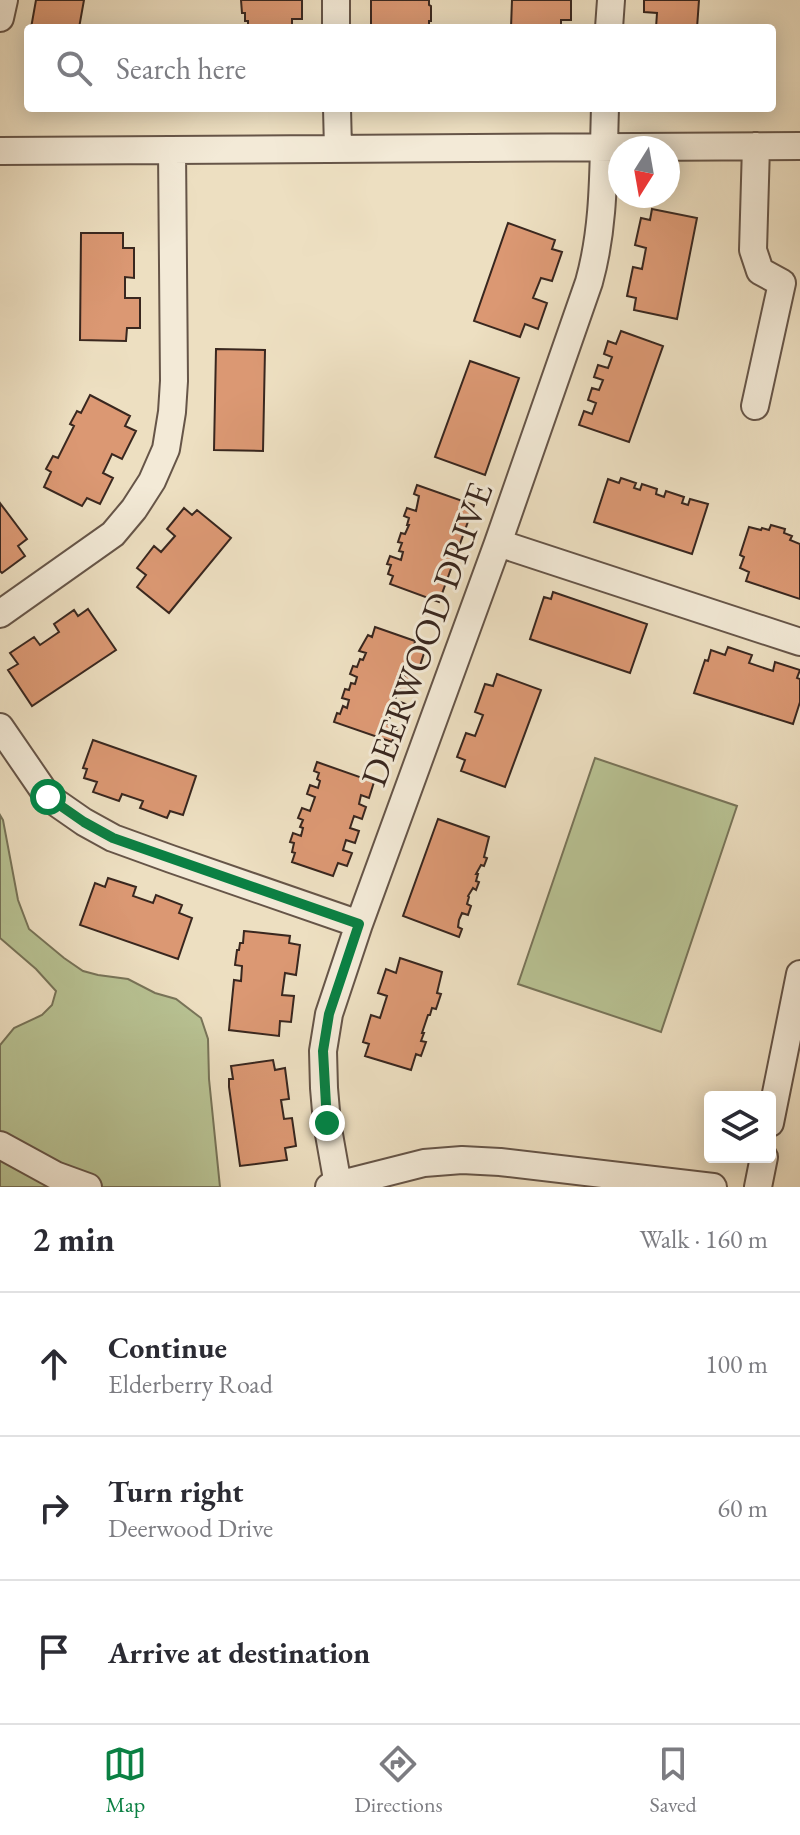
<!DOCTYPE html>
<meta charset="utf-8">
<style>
body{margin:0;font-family:"EB Garamond",serif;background:#f2f2f3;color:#2b2b33}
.controls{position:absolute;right:24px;bottom:24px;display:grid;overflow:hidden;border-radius:8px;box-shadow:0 4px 20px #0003}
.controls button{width:72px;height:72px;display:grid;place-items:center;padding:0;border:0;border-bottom:2px solid #e1e1e2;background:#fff;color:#2b2b33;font:40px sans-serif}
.compass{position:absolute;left:608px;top:136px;width:72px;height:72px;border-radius:50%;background:#fff;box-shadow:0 4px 20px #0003;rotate:191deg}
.stop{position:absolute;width:24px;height:24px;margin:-18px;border:6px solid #0b8043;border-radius:50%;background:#fff}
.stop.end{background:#0b8043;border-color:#fff;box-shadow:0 2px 8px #0008}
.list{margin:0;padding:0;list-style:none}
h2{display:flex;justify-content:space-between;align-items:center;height:104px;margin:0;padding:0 32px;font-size:34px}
h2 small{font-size:26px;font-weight:400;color:#7c7c81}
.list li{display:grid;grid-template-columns:52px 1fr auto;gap:24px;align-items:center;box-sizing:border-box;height:144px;padding:0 32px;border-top:2px solid #e1e1e2}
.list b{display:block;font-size:30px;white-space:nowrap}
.list p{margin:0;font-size:26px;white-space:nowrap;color:#7c7c81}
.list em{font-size:26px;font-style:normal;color:#7c7c81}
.icon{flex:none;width:44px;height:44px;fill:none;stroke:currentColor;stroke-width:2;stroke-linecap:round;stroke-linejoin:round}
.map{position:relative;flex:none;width:800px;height:1187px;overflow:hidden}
.search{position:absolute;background:#fff;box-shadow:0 4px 20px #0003;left:24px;right:24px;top:24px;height:88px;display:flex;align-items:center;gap:20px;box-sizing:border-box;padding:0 28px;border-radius:8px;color:#7c7c81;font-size:30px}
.sheet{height:536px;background:#fff}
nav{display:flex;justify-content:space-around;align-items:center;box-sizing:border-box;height:112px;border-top:2px solid #e1e1e2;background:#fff;font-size:22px;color:#7c7c81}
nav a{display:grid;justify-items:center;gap:4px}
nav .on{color:#0b8043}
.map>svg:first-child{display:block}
.green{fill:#b8c293;stroke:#787459;stroke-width:2}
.building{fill:#db9873;stroke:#39271f;stroke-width:2}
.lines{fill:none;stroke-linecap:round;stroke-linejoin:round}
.minor-casing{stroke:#665548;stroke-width:30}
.minor{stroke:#f3ead7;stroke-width:26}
.route{stroke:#0b8043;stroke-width:10}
.labels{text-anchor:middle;stroke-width:6;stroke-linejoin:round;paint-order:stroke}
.street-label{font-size:36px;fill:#39271f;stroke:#f3ead7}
</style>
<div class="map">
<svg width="800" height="1187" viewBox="0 0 800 1187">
<rect width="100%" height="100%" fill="#eddfc1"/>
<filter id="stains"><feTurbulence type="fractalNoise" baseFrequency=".0025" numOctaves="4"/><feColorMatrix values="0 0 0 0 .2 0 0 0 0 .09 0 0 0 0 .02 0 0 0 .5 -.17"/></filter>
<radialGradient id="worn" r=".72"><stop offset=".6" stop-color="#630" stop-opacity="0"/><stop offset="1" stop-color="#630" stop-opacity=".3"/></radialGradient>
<path class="green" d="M595,758L737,806L661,1032L518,984Z
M0,815L3,820L18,900L29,929L64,958L83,971L98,975L128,979L155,993L176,999L201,1018L208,1039L209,1079L220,1187H0V1045L14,1028L42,1015L52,1005L56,991L36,969L0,938Z"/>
<path class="building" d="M36,0H84L79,28H31Z
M241,0H302V19H292V28H248V21H245V13H242Z
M371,0H429V5L431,6V21H429V28H371Z
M512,0H571V20H561V28H511Z
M644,0H699L697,28H656L657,13L644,12Z
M652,209L697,218L677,319L634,310L636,298L627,296L633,267L642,269L646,248L635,245L641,218L650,220Z
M508,223L555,240L552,249L562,252L552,281L541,278L533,298L547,303L538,329L525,324L520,337L474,321Z
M81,233H123V248H134V278L125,277V298H140V328H127L126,341L80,340Z
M621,331L663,346L629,442L579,425L584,411L592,414L596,403L588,400L592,388L599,390L603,380L594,377L598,365L608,368L612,357L604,354L608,341L616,344Z
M216,349L265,350L263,451L214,450Z
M470,361L519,378L485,475L435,457Z
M90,395L130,416L125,426L136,431L122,459L112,454L103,473L113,478L100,504L87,498L82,506L44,487L51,472L46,469L53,456L58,458L74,426L70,424L77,411L81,413Z
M621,478L636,483L634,488L640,490L642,484L657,489L656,494L664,497L666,491L684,497L682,503L688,505L690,499L708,504L692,554L594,522L608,479L619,483Z
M417,485L474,505L439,602L390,584L393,576L388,574L391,565L387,564L390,556L401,560L403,552L399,551L402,543L398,542L401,533L405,534L409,525H407L409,518L404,516L407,508L416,511L419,496L414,494Z
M0,503L27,539L18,546L25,556L2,573L0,571Z
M184,508L192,515L197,510L231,538L169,613L137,587L146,575L137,568L154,546L161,552L175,536L167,529Z
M771,525L785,529L784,533L792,536L790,540L800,544V599L746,581L749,572L740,568L744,557L740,555L749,527L761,530L762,528L769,530Z
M553,592L647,624L630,673L530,639L544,597L551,599Z
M88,609L116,650L32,706L8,670L18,664L10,653L34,637L40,645L59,632L54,624L74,610L78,616Z
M375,627L415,641L414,646L425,650L419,669L407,665L404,675L415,679L410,693L399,689L395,700L406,704L402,717L391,714L388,724L398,727L392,742L334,722L337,713L340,714L343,706L347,708L349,700L342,698L345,689L349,690L351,683L355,684L357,677L350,674L353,666L357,667L360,659L363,660L366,653L359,651L368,635L372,637Z
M728,647L752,655L749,663L773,671L775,662L800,670L797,678L800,679V702L793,724L694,693L705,660L708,661L711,650L725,655Z
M497,674L541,690L505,787L461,771L465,760L457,757L466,733L475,736L483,715L475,712L485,684L493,686Z
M93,740L196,776L183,815L170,811L167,818L140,808L143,801L122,794L119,801L93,792L97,782L84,778L87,769L83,768Z
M317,762L374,782L369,798L361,795L359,804L366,807L362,819L354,816L350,828L359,831L355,843L346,840L343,850L352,853L347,866L338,863L333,876L292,862L295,853L292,852L294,843L290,842L293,833L301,836L303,828L300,827L303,820L298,818L302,808L310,811L315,797L307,794L310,785L318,788L320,781L317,779L319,773L314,771Z
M438,819L489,837L484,857L487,858L484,866L481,865L476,874H478L476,881L479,882L476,890L473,888L468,896L469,897L467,904L471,906L468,915L462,913L459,920L458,927L462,929L459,937L403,916Z
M108,878L136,887L133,896L153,903L156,895L182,905L179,913L192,918L178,959L80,925L95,883L105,887Z
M244,931L290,936L289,943L300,945L296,975L285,973L282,995L294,996L291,1022L280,1021L279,1036L229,1030L234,980L241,981L242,966L235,965L237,950H239L240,943H243Z
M400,958L442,972L437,993L441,994L436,1009L432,1008L430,1015H428L422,1033H424L421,1041L426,1042L421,1056L416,1054L411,1070L365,1056L369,1044L363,1042L371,1015L380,1018L387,996L378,993L386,969L396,973Z
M273,1060L275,1070L285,1068L289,1099L281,1100L284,1119L292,1118L296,1146L285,1148L287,1160L240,1166L229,1087V1079H233L231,1066Z"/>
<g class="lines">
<defs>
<path id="minor" d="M336,0V28
M0,18L4,0
M609,28L611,0
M337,108L338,149
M0,151L800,146
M755,406L782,283L760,271L753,250L756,146
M498,543L800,642
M0,614L113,534L134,509L152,481L166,449L172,412L174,381L172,150
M0,727L48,797L84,822L113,838L171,859L359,924
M770,1123L800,974
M0,1145L55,1175L88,1187
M338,1185L327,1123L324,1088L323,1051L329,1014L359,924L498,543L589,282C605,225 603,167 605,108
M329,1187L424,1163L462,1160L500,1162L713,1187
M758,1187L764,1157"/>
</defs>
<use href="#minor" class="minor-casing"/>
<use href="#minor" class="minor"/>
</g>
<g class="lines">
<path class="route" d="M48,797L84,822L113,838L359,924L329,1014L323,1051L327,1123"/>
</g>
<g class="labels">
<g class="street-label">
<text transform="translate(426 634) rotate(-70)" y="13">DEERWOOD DRIVE</text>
</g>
</g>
<rect width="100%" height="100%" filter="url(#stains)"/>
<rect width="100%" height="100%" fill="url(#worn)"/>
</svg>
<div class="controls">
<button><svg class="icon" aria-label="layers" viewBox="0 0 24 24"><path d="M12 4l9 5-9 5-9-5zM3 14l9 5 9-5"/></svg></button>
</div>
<svg class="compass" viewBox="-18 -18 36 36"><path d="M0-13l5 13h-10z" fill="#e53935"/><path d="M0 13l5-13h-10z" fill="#7c7c81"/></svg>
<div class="stop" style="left:48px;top:797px"></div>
<div class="stop end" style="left:327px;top:1123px"></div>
<div class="search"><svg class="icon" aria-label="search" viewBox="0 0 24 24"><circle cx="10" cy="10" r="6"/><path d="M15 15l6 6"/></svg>Search here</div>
</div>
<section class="sheet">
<h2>2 min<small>Walk · 160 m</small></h2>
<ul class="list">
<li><svg class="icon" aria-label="ahead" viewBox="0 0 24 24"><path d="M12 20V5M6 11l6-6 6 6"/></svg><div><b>Continue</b><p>Elderberry Road</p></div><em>100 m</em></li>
<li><svg class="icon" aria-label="right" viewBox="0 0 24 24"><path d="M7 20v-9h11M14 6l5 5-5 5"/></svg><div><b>Turn right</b><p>Deerwood Drive</p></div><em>60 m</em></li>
<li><svg class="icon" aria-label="arrive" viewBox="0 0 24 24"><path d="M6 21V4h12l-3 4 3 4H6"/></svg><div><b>Arrive at destination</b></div></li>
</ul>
</section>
<nav>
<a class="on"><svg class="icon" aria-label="map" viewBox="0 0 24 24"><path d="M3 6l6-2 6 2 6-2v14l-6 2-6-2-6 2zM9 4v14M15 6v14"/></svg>Map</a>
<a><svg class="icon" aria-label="directions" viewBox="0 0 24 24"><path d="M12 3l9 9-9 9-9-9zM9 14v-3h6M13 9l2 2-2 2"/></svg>Directions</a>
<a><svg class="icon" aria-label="saved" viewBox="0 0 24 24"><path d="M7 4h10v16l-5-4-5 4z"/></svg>Saved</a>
</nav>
